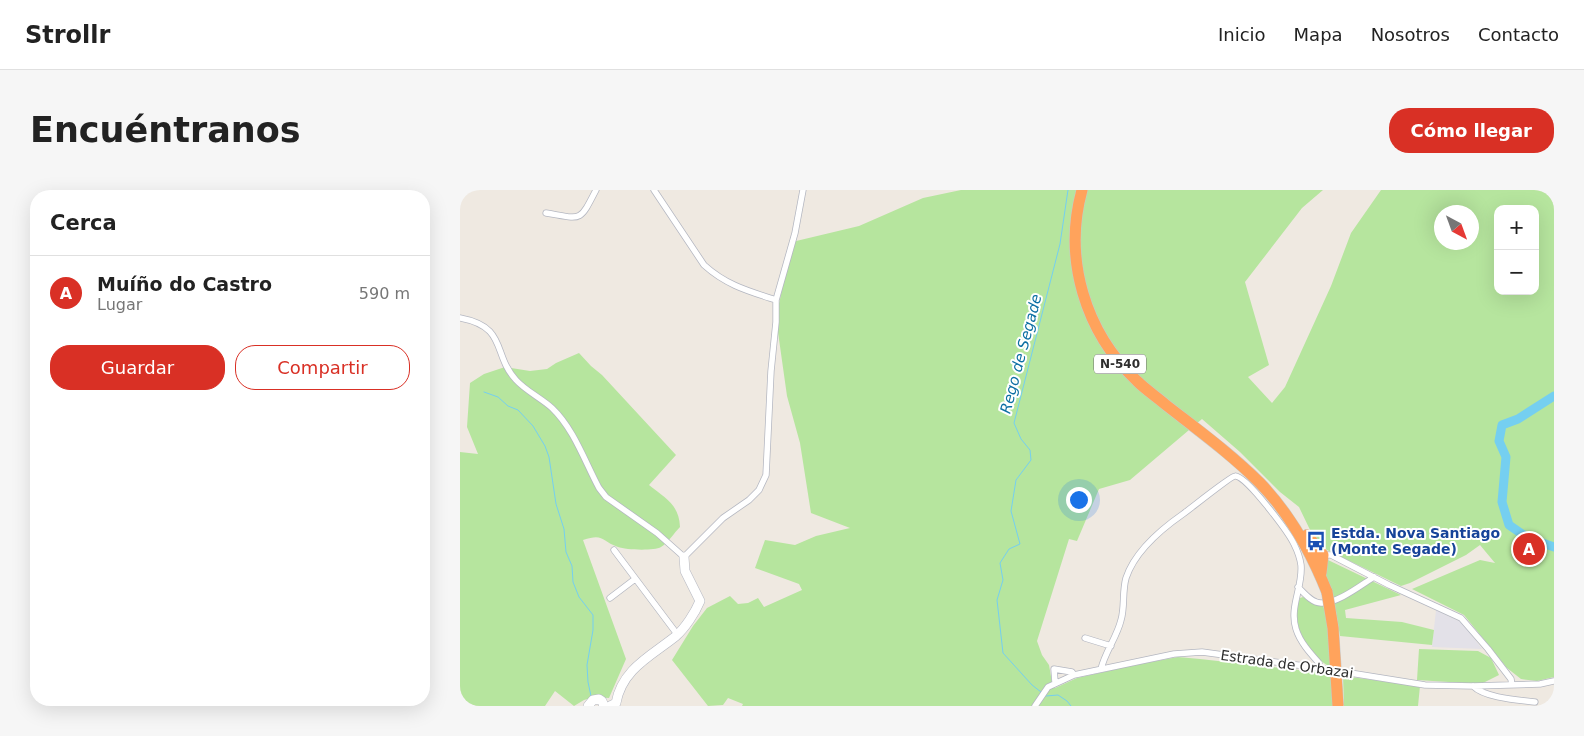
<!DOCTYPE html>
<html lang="es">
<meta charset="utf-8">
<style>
body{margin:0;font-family:"DejaVu Sans",sans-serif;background:#f6f6f6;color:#222}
.controls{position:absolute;right:15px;top:15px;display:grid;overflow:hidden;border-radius:10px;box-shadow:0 5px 20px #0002}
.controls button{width:45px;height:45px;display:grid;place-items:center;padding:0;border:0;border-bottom:1px solid #e0e0e0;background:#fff;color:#222;font:25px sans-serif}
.compass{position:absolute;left:974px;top:15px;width:45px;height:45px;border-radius:50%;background:#fff;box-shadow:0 5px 20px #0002;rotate:139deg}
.you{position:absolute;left:618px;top:309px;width:18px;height:18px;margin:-12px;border:4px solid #fff;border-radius:50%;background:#1a73e8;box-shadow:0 0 0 8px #1a73e833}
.badge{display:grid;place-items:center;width:32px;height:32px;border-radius:50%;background:#d93025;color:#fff;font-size:16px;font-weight:700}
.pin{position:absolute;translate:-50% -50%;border:2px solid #fff;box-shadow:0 1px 5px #0006}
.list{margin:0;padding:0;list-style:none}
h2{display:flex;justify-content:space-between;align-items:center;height:65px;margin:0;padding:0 20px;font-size:21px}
h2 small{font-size:16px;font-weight:400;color:#767676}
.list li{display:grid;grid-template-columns:32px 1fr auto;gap:15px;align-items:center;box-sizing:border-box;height:75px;padding:0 20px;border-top:1px solid #e0e0e0}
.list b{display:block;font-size:19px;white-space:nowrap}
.list p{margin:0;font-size:16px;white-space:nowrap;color:#767676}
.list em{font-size:16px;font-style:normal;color:#767676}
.actions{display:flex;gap:10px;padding:15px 20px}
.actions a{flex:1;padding:11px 0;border:1px solid #d93025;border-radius:20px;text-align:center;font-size:18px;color:#d93025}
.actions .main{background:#d93025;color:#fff}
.map{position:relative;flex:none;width:1094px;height:516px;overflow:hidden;border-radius:20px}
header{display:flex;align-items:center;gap:30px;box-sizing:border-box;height:70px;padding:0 25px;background:#fff;border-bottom:1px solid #e0e0e0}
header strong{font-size:24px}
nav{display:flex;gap:28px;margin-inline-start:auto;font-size:18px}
.intro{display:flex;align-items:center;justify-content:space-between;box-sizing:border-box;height:120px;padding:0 30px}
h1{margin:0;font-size:35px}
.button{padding:12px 22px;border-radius:20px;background:#d93025;color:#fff;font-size:18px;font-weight:700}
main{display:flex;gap:30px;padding:0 30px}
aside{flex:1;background:#fff;border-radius:20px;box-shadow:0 5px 20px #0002}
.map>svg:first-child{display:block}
.industrial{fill:#e3e1e8}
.green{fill:#b6e59e;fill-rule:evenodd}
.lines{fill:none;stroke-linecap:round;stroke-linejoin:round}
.stream{stroke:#75cff0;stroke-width:1}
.river{stroke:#75cff0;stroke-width:9}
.street-casing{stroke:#b4b7c1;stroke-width:7}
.secondary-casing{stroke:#b4b7c1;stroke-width:10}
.highway-casing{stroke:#c9c9c9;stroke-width:12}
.street{stroke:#fff;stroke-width:5.5}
.secondary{stroke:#fff;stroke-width:9}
.highway{stroke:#ffa35c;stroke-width:11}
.highway-bridge-casing{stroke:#c9c9c9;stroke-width:12;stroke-linecap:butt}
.highway-bridge{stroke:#ffa35c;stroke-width:11}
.labels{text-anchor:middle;stroke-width:4;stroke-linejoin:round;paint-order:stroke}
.shield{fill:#fff;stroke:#6d6d6d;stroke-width:1}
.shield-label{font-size:12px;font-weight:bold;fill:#2e2e2e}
.transit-label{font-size:14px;font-weight:bold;fill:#164399;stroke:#fff;text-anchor:start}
.street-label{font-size:14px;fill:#2e2e2e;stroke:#fff}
.water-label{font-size:15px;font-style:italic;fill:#0d6fa3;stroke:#fff}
</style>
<header>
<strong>Strollr</strong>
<nav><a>Inicio</a><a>Mapa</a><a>Nosotros</a><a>Contacto</a></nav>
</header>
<div class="intro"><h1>Encuéntranos</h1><a class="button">Cómo llegar</a></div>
<main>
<aside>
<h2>Cerca<small></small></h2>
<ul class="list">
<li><span class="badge">A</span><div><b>Muíño do Castro</b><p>Lugar</p></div><em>590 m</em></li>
</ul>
<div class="actions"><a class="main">Guardar</a><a>Compartir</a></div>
</aside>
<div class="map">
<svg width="1094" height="516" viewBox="0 0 1094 516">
<rect width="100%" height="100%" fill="#efe9e1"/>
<path class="industrial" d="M976,420L1003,433L1022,459L972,457Z"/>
<path class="green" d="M501,0H863L842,18L785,92L809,175L788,187L812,213L825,197L871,96L891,43L921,0H1094V487L1077,491L1061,489L1047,478L1004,425L952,399L1020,370L1035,373L1020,355L1006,365L950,393L941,396L863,358L852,344L839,317L820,302L780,262L742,229L670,290L639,299L617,351L609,349L577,451L582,465L589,475L592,492L587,495L595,498L617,488L674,475L718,467L740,469L874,484L875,516H282L283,514L268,508L263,515L248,516L212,470L233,436L247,418L270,406L278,414L288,413L298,408L304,417L342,400L339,394L295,378L305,350L335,355L356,346L390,338L351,323L340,253L327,206L316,128L332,52L399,36L463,8ZM1038,19H1075V101H1038ZM982,22H1012V52H982Z
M119,163L131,176L142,185L216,265L189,295C205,308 219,314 220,337C214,343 208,353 201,357C194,361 166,360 158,357C141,351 144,343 123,350L166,469L149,508L135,507L124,510L114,516L95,501L85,516H0V262L18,264L7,237L10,193L24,184L45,177L70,181L87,179L96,173Z
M868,370L941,405L885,420L886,428L942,432L974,440L972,455L880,446L876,422L864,381Z
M843,407L853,413L863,415L868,432L873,478C848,468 829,433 840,408Z
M959,459L1018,461L1031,468L1039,485L1021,494L957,490Z
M883,486L960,496L958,516H884Z"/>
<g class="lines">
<path class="stream" d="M24,202L38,207L48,216L58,220L73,236L85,256L89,267L96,314L104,339L106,362L112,376L113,392L119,407L133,425V440L127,475L128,492L131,506
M581,502L572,495L543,463L537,410L543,390L540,373L549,359L560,354L551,321L556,290L571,270L570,260L561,249L554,233L600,54L608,0
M586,506L598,505L607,511L611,516"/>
<path class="river" d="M1094,206L1058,229L1042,235L1039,251L1046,267L1042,312L1049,335L1068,348L1094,357"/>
<defs>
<path id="street" d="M194,0L244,75C266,95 288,101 316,110
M86,23C122,29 119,33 136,0
M0,128C48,137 32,164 56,190C66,201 81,208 92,218C114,239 125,272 139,298L146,307L197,343L224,367L263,328L289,310L299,300L306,285L311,181L316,132V110L335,43L343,0
M154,360L217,444
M863,365H871L929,395L1001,428L1028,459L1051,489L1052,495
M838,397C844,403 852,413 861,413C877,414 901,395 914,387
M150,408L175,389
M625,448L651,456
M641,479C645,462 657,447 661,430C665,417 662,402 666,388C675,361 700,340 723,324C730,319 771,286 775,286C786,285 828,342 834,354C837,360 840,368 841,375C843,397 829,417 836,439C840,452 850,463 859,473V478
M595,492L594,479L612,482L614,485
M1013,496C1025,508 1058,510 1075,512
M575,516L588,497L614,485L714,464L742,462L859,478L965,495L1013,496L1080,494L1094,491"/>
<path id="secondary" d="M128,516L133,510L139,509L142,511L144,516
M150,516L156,513C162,479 191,466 216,446C225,438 235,423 240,411L225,381L224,367"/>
<path id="highway" d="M622,0C603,69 625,142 677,191C686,200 697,207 706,215C738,240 771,264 800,293C830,324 851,362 867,402
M847,345L863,365L861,383"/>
</defs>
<use href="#street" class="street-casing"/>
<use href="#secondary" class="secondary-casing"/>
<use href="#highway" class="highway-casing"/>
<use href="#street" class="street"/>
<use href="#secondary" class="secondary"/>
<use href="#highway" class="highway"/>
<defs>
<path id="highway-bridge" d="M867,402L873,438L878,516"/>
</defs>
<use href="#highway-bridge" class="highway-bridge-casing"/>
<use href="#highway-bridge" class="highway-bridge"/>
</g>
<defs>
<symbol id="bus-bare" viewBox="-9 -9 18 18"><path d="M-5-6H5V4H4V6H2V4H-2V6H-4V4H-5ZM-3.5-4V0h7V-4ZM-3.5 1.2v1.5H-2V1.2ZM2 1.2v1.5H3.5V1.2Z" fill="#1a4fb4" stroke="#fff" stroke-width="2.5" paint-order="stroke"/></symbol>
</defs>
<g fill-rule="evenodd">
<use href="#bus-bare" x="842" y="337" width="28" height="28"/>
</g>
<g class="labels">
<rect class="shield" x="634" y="164.5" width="52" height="19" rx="4"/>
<g class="shield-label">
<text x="660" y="178">N-540</text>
</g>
<g class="transit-label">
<text x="871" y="348">Estda. Nova Santiago<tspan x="871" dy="16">(Monte Segade)</tspan></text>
</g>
<g class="street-label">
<text transform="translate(827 474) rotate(8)" y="5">Estrada de Orbazai</text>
</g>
<g class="water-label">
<text transform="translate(561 164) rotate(-75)" y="5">Rego de Segade</text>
</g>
</g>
</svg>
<div class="controls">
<button>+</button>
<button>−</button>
</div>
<svg class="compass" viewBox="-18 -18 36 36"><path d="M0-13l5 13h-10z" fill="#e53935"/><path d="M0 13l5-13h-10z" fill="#767676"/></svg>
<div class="you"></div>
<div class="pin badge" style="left:1069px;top:359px">A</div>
</div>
</main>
